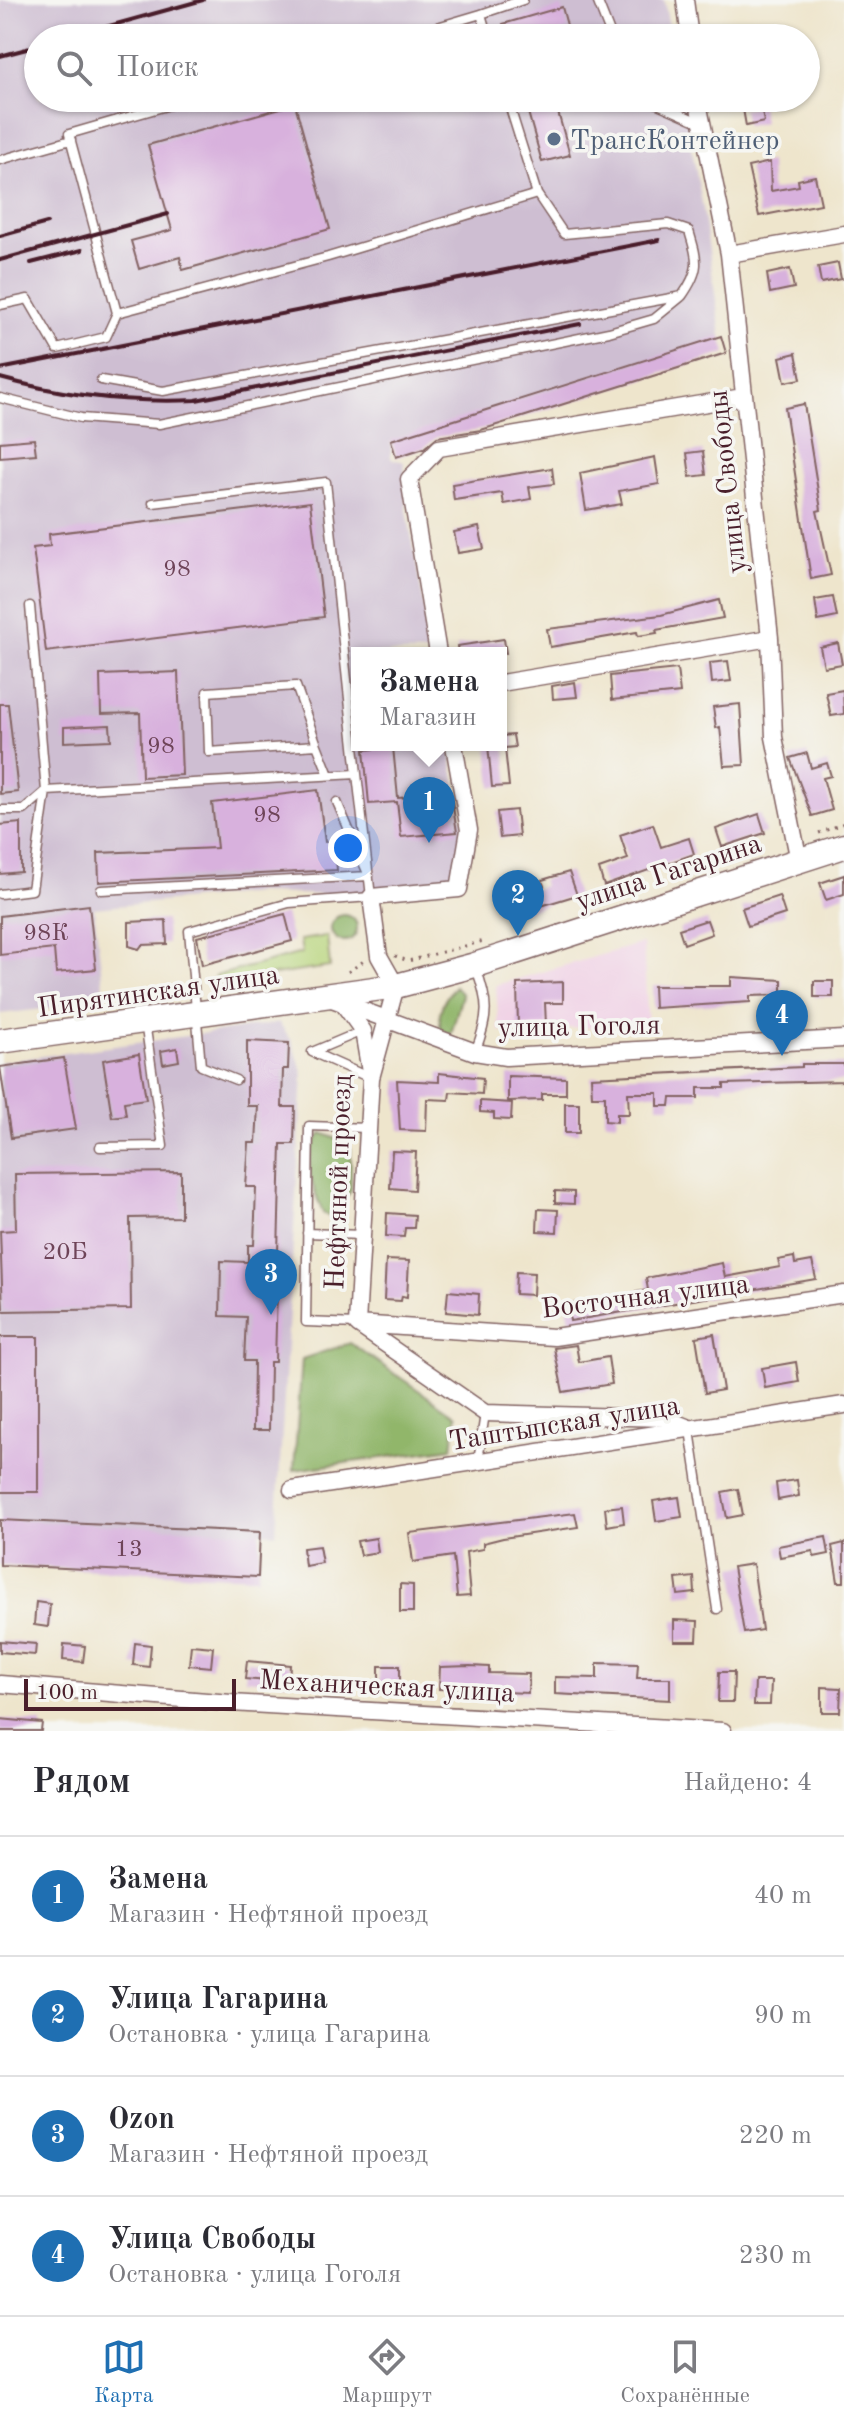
<!DOCTYPE html>
<html lang="ru">
<meta charset="utf-8">
<style>
body{margin:0;font-family:"Old Standard TT",serif;background:#f7f7f7;color:#2b2b33}
.scale{position:absolute;left:24px;bottom:20px;width:212px;box-sizing:border-box;padding-left:8px;border:4px solid #4a1f2b;border-top:0;font-size:22px;line-height:28px;white-space:nowrap;color:#4a1f2b;-webkit-text-stroke:6px #f6f6f2;paint-order:stroke}
.you{position:absolute;left:348px;top:848px;width:28px;height:28px;margin:-20px;border:6px solid #fff;border-radius:50%;background:#1a73e8;box-shadow:0 0 0 12px #1a73e833}
.badge{display:grid;place-items:center;width:52px;height:52px;border-radius:50%;background:#1f6fb2;color:#fff;font-size:26px;font-weight:700}
.pin{position:absolute;translate:-50% -66px;filter:drop-shadow(0 2px 4px #0008)}
.pin::after{content:'';position:absolute;top:42px;width:28px;height:24px;background:inherit;clip-path:polygon(0 0,100% 0,50% 100%)}
.popup{position:absolute;left:351px;top:647px;width:156px;height:104px;box-sizing:border-box;display:grid;place-content:center;border-radius:0px;background:#fff;filter:drop-shadow(0 2px 6px #0005);font-size:26px;white-space:nowrap;color:#7c7c81}
.popup b{font-size:30px;color:#2b2b33}
.popup::after{content:'';position:absolute;left:50%;top:100%;margin-left:-16px;border:16px solid transparent;border-top-color:#fff}
.list{margin:0;padding:0;list-style:none}
h2{display:flex;justify-content:space-between;align-items:center;height:104px;margin:0;padding:0 32px;font-size:34px}
h2 small{font-size:26px;font-weight:400;color:#7c7c81}
.list li{display:grid;grid-template-columns:52px 1fr auto;gap:24px;align-items:center;box-sizing:border-box;height:120px;padding:0 32px;border-top:2px solid #e1e1e2}
.list b{display:block;font-size:30px;white-space:nowrap}
.list p{margin:0;font-size:26px;white-space:nowrap;color:#7c7c81}
.list em{font-size:26px;font-style:normal;color:#7c7c81}
.icon{flex:none;width:44px;height:44px;fill:none;stroke:currentColor;stroke-width:2;stroke-linecap:round;stroke-linejoin:round}
.map{position:relative;flex:none;width:844px;height:1731px;overflow:hidden}
.search{position:absolute;background:#fff;box-shadow:0 2px 6px #0004;left:24px;right:24px;top:24px;height:88px;display:flex;align-items:center;gap:20px;box-sizing:border-box;padding:0 28px;border-radius:44px;color:#7c7c81;font-size:30px}
.sheet{height:584px;background:#fff}
nav{display:flex;justify-content:space-around;align-items:center;box-sizing:border-box;height:112px;border-top:2px solid #e1e1e2;background:#fff;font-size:22px;color:#7c7c81}
nav a{display:grid;justify-items:center;gap:4px}
nav .on{color:#1f6fb2}
.map>svg:first-child{display:block}
.built{fill:#f0d0e5}
.industrial{fill:#cebed2}
.green{fill:#b7d47a;stroke:#807a52;stroke-width:2}
.forest{fill:#91b66a;stroke:#6e6a4a;stroke-width:2}
.building{fill:#d8b1dd}
.lines{fill:none;stroke-linecap:round;stroke-linejoin:round}
.lane-casing{stroke:#836463;stroke-width:11}
.street-casing{stroke:#836463;stroke-width:19}
.secondary-casing{stroke:#836463;stroke-width:27}
.path{stroke:#836463;stroke-width:3;stroke-dasharray:2 6;stroke-linecap:butt}
.lane{stroke:#fff;stroke-width:8}
.street{stroke:#fff;stroke-width:16}
.secondary{stroke:#fff;stroke-width:24}
.rail{stroke:#4a1f2b;stroke-width:4}
.service-dot{fill:#5c6f8a;stroke:#f6f6f2;stroke-width:3}
.labels{text-anchor:middle;stroke-width:7;stroke-linejoin:round;paint-order:stroke}
.number-label{font-size:24px;fill:#6e4458}
.service-label{font-size:28px;fill:#4e5e75;stroke:#f6f6f2;text-anchor:start}
.street-label{font-size:28px;fill:#4a1f2b;stroke:#f6f6f2}
</style>
<div class="map">
<svg width="844" height="1731" viewBox="0 0 844 1731">
<rect width="100%" height="100%" fill="#f6f6f2"/>
<filter id="ink" filterUnits="userSpaceOnUse"><feTurbulence type="fractalNoise" baseFrequency=".0125" numOctaves="2"/><feDisplacementMap in="SourceGraphic" scale="16" xChannelSelector="R" yChannelSelector="G"/><feConvolveMatrix kernelMatrix="1 2 1 2 8 2 1 2 1" color-interpolation-filters="sRGB"/></filter>
<filter id="wash" filterUnits="userSpaceOnUse"><feTurbulence type="fractalNoise" baseFrequency=".006" numOctaves="4" result="noise"/><feDisplacementMap in="SourceGraphic" scale="32" xChannelSelector="R" yChannelSelector="G"/><feGaussianBlur stdDeviation="1.8" result="paint"/><feColorMatrix in="noise" values="0 0 0 0 0 0 0 0 0 0 0 0 0 0 0 0 0 1.4 0 .05"/><feComposite in="paint" operator="in"/></filter>
<g filter="url(#wash)">
<rect width="100%" height="100%" fill="#eee5cc"/>
<path class="built" d="M643,943L648,1025L499,1031L496,985Z"/>
<path class="industrial" d="M0,0H664L671,38H38V98H682L703,208L721,336L391,440V458L404,462L407,511L432,653H357V745H449L464,830L455,884L340,895L257,893L94,908L105,1002L0,1014Z
M279,1023L292,1041L303,1074L276,1533L260,1532L258,1577L0,1566V1062Z"/>
<path class="green" d="M327,936L330,967L211,984L215,976L302,953L300,940Z"/>
<path class="forest" d="M331 928a13 13 0 1 1 26 0a13 13 0 1 1-26 0Z
M455,986L462,995L451,1034L441,1030C437,1011 443,1000 455,986Z
M322,1133L347,1143L351,1149V1191L330,1217L323,1213C312,1186 300,1158 322,1133Z
M350,1343L456,1416L452,1448L294,1470L302,1359Z"/>
<g id="blocks">
<path class="building" d="M562,7L568,29L551,34L552,38H507L503,24Z
M524,98H554L570,155L542,162Z
M295,104L330,229L183,270L180,257L139,269L131,241L172,230L148,145Z
M761,106L764,122L746,126L743,109Z
M770,162L771,191L799,186L798,180L815,176L821,204L759,216L748,167Z
M838,263L841,279L821,283L818,267Z
M790,269L794,288L770,293L767,274Z
M721,336L726,353L481,430L437,437L424,448L396,457L391,440Z
M796,353L801,379L785,382L780,357Z
M804,404L821,510L817,511L831,575L811,579L785,408Z
M34,439L36,454L0,457V442Z
M703,451L706,475L690,477L687,453Z
M655,457L659,484L619,491L622,504L586,510L580,473Z
M552,468L554,484L529,487L531,499L504,504L502,493L454,500L452,484Z
M310,502L324,617L46,652L33,548L50,546L49,534Z
M479,527L484,549L458,553L454,532Z
M833,597L837,617L818,621L815,600Z
M719,600L723,618L656,630L657,633L638,636L637,632L550,647L547,629L661,615Z
M504,639L506,653H458L457,646Z
M838,643L842,664L824,667L820,647Z
M728,661L731,681L712,683L710,663Z
M677,669L680,693L612,700L610,676Z
M178,672L182,775L142,777L140,713L101,714L100,675Z
M575,682L577,697L553,699L552,686Z
M843,690L844,714L831,716L826,693Z
M0,704H8L18,792L0,794Z
M740,704L744,765L724,766L720,727L716,728L713,707Z
M110,725L111,740L64,742V727Z
M513,735L515,747L505,748L509,786L492,787L488,745H501V736Z
M393,747L398,798L451,794L457,832L401,837L397,802L369,804L364,750Z
M807,753L811,768L827,763L831,776L823,778L832,810L812,816L790,758Z
M318,790L325,842L346,840L349,847L350,857L336,859L337,870L99,882L98,853L217,848L212,803Z
M516,810L519,836L500,838L497,812Z
M759,814L765,833L722,847L716,829Z
M21,823V872L0,874V825Z
M653,824L661,847L689,838L694,854L604,886L599,869L628,859L620,835Z
M569,872L577,895L518,913L512,897L544,886L542,880Z
M844,875V894L826,900L820,883Z
M779,896L785,914L748,926L742,908Z
M89,905L96,969L56,973L54,949L0,955V916Z
M285,914L292,941L202,965L197,937Z
M166,920L167,944L142,945L139,949L129,946V922Z
M707,920L712,934L684,944L679,929Z
M731,977L782,980V995L750,996V1002L654,1008L653,986H731Z
M814,981H833V997H814Z
M563,982V1003H545L546,1025L518,1026L517,984Z
M247,1041L289,1043L288,1069H283L282,1107H295L294,1144H281L275,1362H270L269,1430H253L254,1361H244L246,1317L220,1316L221,1261L248,1262V1245H254L256,1187H246L249,1143H256L258,1106H247Z
M177,1048L179,1061L163,1064L161,1051Z
M139,1054L146,1099L124,1102L126,1115L112,1117L103,1060Z
M64,1058L76,1129L11,1138L0,1067Z
M802,1064H844V1081L724,1084V1088H698V1098H671L670,1106H658V1093H628L629,1114H617V1122L605,1121V1096H592L591,1077L802,1067Z
M439,1073L483,1078L482,1094L450,1092L449,1100L427,1099L426,1131L400,1130L397,1080L439,1082Z
M508,1076L566,1078V1094H542V1100L508,1101Z
M480,1101L512,1103L511,1120L494,1119V1113L480,1112Z
M565,1103H579V1133H565Z
M392,1151L416,1152L414,1190L390,1188Z
M181,1172V1217L130,1218L131,1309L3,1311L0,1231L16,1230L15,1174Z
M555,1191L574,1192V1204L555,1203Z
M538,1209L558,1210L557,1232L537,1231Z
M387,1213L415,1215L414,1228H405L404,1237L386,1236Z
M794,1257L795,1264L812,1261L816,1279L570,1321L567,1304L648,1290L646,1278L722,1263L725,1277L780,1267L778,1260Z
M386,1260L409,1261L407,1297L402,1296L401,1301L384,1300Z
M516,1272L534,1273L533,1295L515,1294Z
M448,1291L479,1294L478,1315L446,1312Z
M714,1334L723,1390L705,1393L696,1337Z
M0,1337H38V1492H0Z
M576,1345L579,1362L608,1357L612,1384L563,1392L554,1348Z
M796,1362L799,1382L765,1388L762,1368Z
M797,1480L799,1496L778,1500L776,1483Z
M738,1489L743,1515L727,1518L722,1492Z
M679,1497L682,1517L656,1521L653,1501Z
M622,1506L624,1523L607,1526L605,1508Z
M575,1513L578,1527L503,1538L483,1543V1549L466,1552L470,1596L457,1597L453,1556L413,1562L409,1533Z
M0,1520L260,1532L258,1577L0,1565Z
M826,1537L829,1554L814,1557L813,1551L780,1557L778,1546Z
M376,1538L378,1552L360,1555L357,1541Z
M844,1543V1582H838L832,1546Z
M319,1546L322,1563L305,1566L303,1548Z
M753,1564L762,1630L744,1633L733,1567Z
M694,1577L695,1593L678,1595L676,1579Z
M400,1584L413,1585V1612H400Z
M36,1602L50,1604L48,1627L34,1625Z
M674,1620L698,1621L697,1641H674Z
M0,1641L36,1644L35,1655L0,1652Z
M135,1643L151,1645L149,1667L133,1665Z
M64,1644L85,1646L83,1662L63,1660Z
M191,1645L213,1647L211,1667L189,1665Z
M247,1661L290,1665L289,1683L245,1679Z
M597,1663L638,1664L637,1678H670V1700L555,1694V1677L597,1678Z
M379,1666H400V1688H379Z
M470,1666L489,1667V1673L529,1674L528,1693L439,1689L440,1667Z
M719,1672H734L733,1702H718Z
M755,1681H771L770,1705H754Z
M822,1687L841,1688L840,1712H822Z
M0,1719L42,1723L41,1731H0Z"/>
</g>
</g>
<g filter="url(#ink)">
<use href="#blocks" fill-opacity="0" stroke="#836463" stroke-width="2"/>
<g class="lines">
<defs>
<path id="lane" d="M597,0L612,38
M400,38L481,14
M488,38L481,14L523,0
M644,98L699,122
M0,160L71,140
M0,305L28,299L57,349L106,337L117,313L328,257L537,194
M117,313L69,134L194,98
M101,380L163,391L682,296C701,269 698,261 689,231L668,224L564,234L537,194L507,98
M0,398L81,418L159,424L609,332L654,319L681,297
M153,503L326,482L357,774
M317,745L296,686L207,692L209,752L317,745L329,775
M0,810H24L46,791L30,606
M101,890L369,876L337,802
M0,894L32,890L46,791L357,774L371,897L289,903L189,931L201,1066L236,1080
M362,1031L312,1052L370,1078
M475,1052C489,1017 489,1003 476,968
M100,1147L163,1146L145,1022
M307,1233L362,1235
M357,1324L306,1322L309,1126L368,1128
M690,1430L717,1609
M478,1461L485,1413"/>
<path id="street" d="M685,0L690,38
M697,98L729,254L770,638L774,737L799,861
M729,254L844,234
M438,653L409,479L439,448L743,397
M501,683L770,638
M332,999L475,1052L506,1057L844,1039
M342,1002L363,1031L371,1078L357,1324
M371,1078L396,986L379,956L371,897L459,889L469,830L454,745
M357,1324L554,1337L844,1294
M358,1325L485,1413L664,1418L689,1428
M292,1490L844,1405
M0,1684L231,1703L723,1731"/>
<path id="secondary" d="M0,1041L396,986L475,965L844,846"/>
</defs>
<use href="#lane" class="lane-casing"/>
<use href="#street" class="street-casing"/>
<use href="#secondary" class="secondary-casing"/>
<path class="path" d="M819,833L844,823
M395,956L408,961L484,941
M348,972L365,960"/>
<use href="#lane" class="lane"/>
<use href="#street" class="street"/>
<use href="#secondary" class="secondary"/>
<path class="rail" d="M66,38L203,0
M0,56L38,46
M0,236L47,223
M0,260L168,214
M31,263L82,250
M0,369L659,240
M0,378C65,396 129,403 196,400L580,324"/>
</g>
</g>
<circle class="service-dot" cx="554" cy="139" r="8"/>
<g class="labels">
<g class="number-label">
<text x="177" y="576">98</text>
<text x="161" y="753">98</text>
<text x="267" y="822">98</text>
<text x="46" y="940">98К</text>
<text x="65" y="1259">20Б</text>
<text x="129" y="1556">13</text>
</g>
<g class="service-label">
<text x="570" y="149">ТрансКонтейнер</text>
</g>
<g class="street-label">
<text transform="translate(726 482) rotate(-96)" y="10">улица Свободы</text>
<text transform="translate(668 871) rotate(-18)" y="10">улица Гагарина</text>
<text transform="translate(158 990) rotate(-8)" y="10">Пирятинская улица</text>
<text transform="translate(579 1025) rotate(-1)" y="10">улица Гоголя</text>
<text transform="translate(337 1182) rotate(-88)" y="10">Нефтяной проезд</text>
<text transform="translate(645 1295) rotate(-7)" y="10">Восточная улица</text>
<text transform="translate(564 1422) rotate(-9)" y="10">Таштыпская улица</text>
<text transform="translate(387 1685) rotate(3)" y="10">Механическая улица</text>
</g>
</g>
</svg>
<div class="scale">100 m</div>
<div class="you"></div>
<div class="pin badge" style="left:429px;top:843px">1</div>
<div class="popup"><b>Замена</b>Магазин</div>
<div class="pin badge" style="left:518px;top:936px">2</div>
<div class="pin badge" style="left:271px;top:1315px">3</div>
<div class="pin badge" style="left:782px;top:1056px">4</div>
<div class="search"><svg class="icon" aria-label="search" viewBox="0 0 24 24"><circle cx="10" cy="10" r="6"/><path d="M15 15l6 6"/></svg>Поиск</div>
</div>
<section class="sheet">
<h2>Рядом<small>Найдено: 4</small></h2>
<ul class="list">
<li><span class="badge">1</span><div><b>Замена</b><p>Магазин · Нефтяной проезд</p></div><em>40 m</em></li>
<li><span class="badge">2</span><div><b>Улица Гагарина</b><p>Остановка · улица Гагарина</p></div><em>90 m</em></li>
<li><span class="badge">3</span><div><b>Ozon</b><p>Магазин · Нефтяной проезд</p></div><em>220 m</em></li>
<li><span class="badge">4</span><div><b>Улица Свободы</b><p>Остановка · улица Гоголя</p></div><em>230 m</em></li>
</ul>
</section>
<nav>
<a class="on"><svg class="icon" aria-label="map" viewBox="0 0 24 24"><path d="M3 6l6-2 6 2 6-2v14l-6 2-6-2-6 2zM9 4v14M15 6v14"/></svg>Карта</a>
<a><svg class="icon" aria-label="directions" viewBox="0 0 24 24"><path d="M12 3l9 9-9 9-9-9zM9 14v-3h6M13 9l2 2-2 2"/></svg>Маршрут</a>
<a><svg class="icon" aria-label="saved" viewBox="0 0 24 24"><path d="M7 4h10v16l-5-4-5 4z"/></svg>Сохранённые</a>
</nav>
